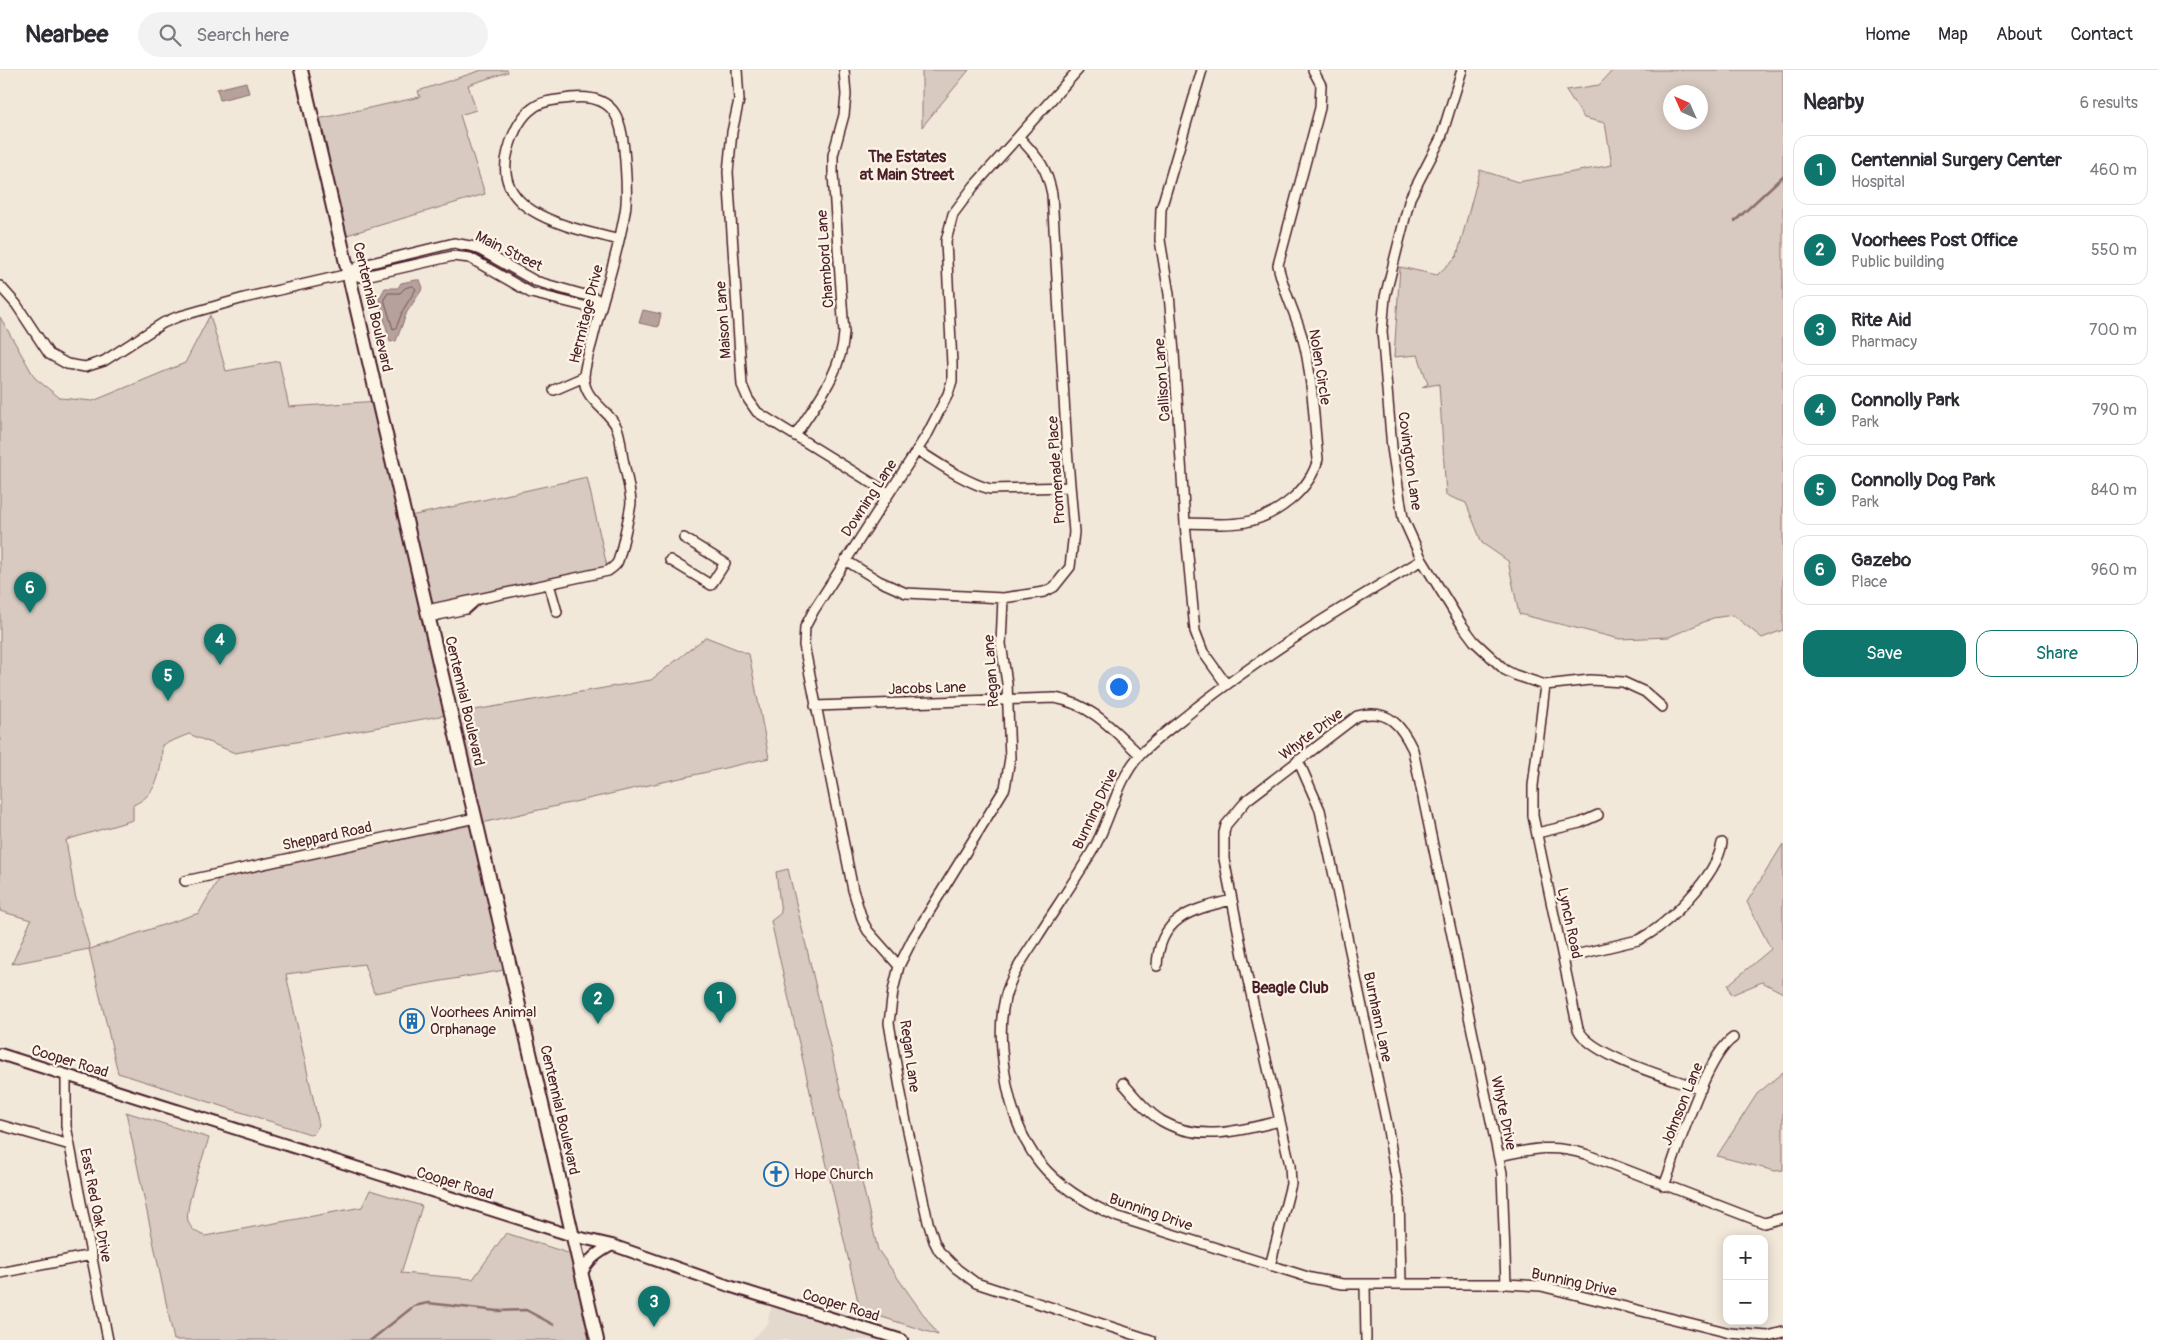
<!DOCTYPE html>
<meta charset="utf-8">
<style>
body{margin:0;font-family:Pangolin,sans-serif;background:#f2f2f3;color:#2b2b33}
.controls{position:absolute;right:15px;bottom:15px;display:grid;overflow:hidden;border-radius:10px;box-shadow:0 2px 12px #0003}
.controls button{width:45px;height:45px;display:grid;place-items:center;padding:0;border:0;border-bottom:1px solid #e1e1e2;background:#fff;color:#2b2b33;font:25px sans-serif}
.compass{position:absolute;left:1663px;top:15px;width:45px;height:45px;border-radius:50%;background:#fff;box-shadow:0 2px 12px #0003;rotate:315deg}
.you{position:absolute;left:1118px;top:616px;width:18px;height:18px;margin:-12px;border:4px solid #fff;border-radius:50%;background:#1a73e8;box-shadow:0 0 0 8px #1a73e833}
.badge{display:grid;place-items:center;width:32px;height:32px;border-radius:50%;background:#0f766e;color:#fff;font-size:16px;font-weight:700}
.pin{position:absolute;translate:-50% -41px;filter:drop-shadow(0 1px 2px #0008)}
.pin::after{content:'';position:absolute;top:26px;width:18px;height:15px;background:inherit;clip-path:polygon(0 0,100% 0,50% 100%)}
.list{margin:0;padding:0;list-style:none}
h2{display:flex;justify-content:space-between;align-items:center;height:65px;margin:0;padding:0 20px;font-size:21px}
h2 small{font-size:16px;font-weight:400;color:#7c7c81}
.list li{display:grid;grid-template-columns:32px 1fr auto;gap:15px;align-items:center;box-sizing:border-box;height:70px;margin:0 10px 10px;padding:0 10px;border:1px solid #e1e1e2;border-radius:15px}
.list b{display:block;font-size:19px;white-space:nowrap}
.list p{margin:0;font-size:16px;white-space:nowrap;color:#7c7c81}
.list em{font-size:16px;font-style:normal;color:#7c7c81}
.actions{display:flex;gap:10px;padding:15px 20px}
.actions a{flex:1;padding:11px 0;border:1px solid #0f766e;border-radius:15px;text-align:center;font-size:18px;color:#0f766e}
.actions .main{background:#0f766e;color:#fff}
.icon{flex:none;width:28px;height:28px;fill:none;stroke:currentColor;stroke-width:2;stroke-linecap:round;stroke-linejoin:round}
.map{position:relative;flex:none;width:1783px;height:1270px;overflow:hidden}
header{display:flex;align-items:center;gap:30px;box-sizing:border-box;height:70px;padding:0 25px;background:#fff;border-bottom:1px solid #e1e1e2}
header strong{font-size:24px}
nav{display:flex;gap:28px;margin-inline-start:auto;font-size:18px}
.search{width:350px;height:45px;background:#f2f2f3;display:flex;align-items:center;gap:12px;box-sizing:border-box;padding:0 18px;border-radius:28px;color:#7c7c81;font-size:19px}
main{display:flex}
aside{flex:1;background:#fff}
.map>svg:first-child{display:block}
.built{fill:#e4d9cd}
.green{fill:#d8cac0;stroke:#917476;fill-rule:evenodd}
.water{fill:#b6a19c;stroke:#8b6d6f}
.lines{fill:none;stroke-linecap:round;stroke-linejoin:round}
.shore{stroke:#755358;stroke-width:1}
.stream{stroke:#8b6d6f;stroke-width:2.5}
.minor-casing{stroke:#4a1f2b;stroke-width:12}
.tertiary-casing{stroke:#4a1f2b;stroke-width:14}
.secondary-casing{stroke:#4a1f2b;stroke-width:16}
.minor{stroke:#fcf5e5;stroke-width:9}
.tertiary{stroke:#fcf5e5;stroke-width:10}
.secondary{stroke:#fcf5e5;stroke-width:12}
.labels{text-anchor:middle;stroke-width:4.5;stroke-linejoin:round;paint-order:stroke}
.street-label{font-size:15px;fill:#4a1f2b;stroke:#fcf5e5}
.poi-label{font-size:15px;fill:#4a1f2b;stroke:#fcf5e5;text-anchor:start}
.neighbourhood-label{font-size:16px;font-weight:bold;fill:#4a1f2b;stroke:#fcf5e5}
</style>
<header>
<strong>Nearbee</strong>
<div class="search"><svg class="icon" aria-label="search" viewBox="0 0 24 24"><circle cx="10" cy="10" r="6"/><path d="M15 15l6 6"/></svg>Search here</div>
<nav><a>Home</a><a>Map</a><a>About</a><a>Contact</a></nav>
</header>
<main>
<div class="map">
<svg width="1783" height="1270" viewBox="0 0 1783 1270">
<rect width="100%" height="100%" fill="#f1e8da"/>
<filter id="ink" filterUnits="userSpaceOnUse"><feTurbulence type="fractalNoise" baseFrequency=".02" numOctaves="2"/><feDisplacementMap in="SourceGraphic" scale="10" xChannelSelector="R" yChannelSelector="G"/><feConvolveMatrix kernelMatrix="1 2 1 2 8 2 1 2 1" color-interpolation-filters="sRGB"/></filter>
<g filter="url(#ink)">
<path class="built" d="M774,1230L902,1270H751L769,1253L768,1248Z"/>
<path class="green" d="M482,0H507L508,2L468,15L476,40L460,45L485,124L340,167L313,50L420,27L418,21Z
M922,0H969L922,57Z
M1613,0H1783V560L1762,568L1733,545L1713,548L1669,567L1620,569L1519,544L1508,491L1482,473L1466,433L1446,425L1439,314L1422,317L1428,314L1418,285L1394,287L1400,197L1437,205L1457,186L1480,100L1518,112L1612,95L1605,53L1584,48L1566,20L1599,15ZM1670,22H1700V52H1670Z
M210,245L226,301L279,291L289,337L379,331L406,447L587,407L608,501L427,540L451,644L651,610L706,567L749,584L769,688L477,754L510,899L374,923L364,894L286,904L319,1055L313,1065L118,1003L89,879L12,894L31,850L0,841V247L35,308L60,328L93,331L185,293ZM451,644L476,754L219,808L199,843L90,879L75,825L66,770L133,750V735C158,725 162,699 162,675L189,664L235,683Z
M1783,774V923L1762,912L1731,925L1728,915L1771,879L1747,832Z
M788,799L878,1180L938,1265L860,1240L771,851L781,843L776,802Z
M1783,1002V1100L1775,1101L1717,1086L1757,1024Z
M126,1042L209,1068C204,1084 184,1138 188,1151C191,1160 197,1163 205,1166L362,1137L370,1120L422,1136L401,1203L473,1209L506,1163L577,1186L597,1270H174Z"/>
<path class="water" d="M246,12L249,23L220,30L217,19Z
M416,210H420L423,218L407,242L396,271L390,272L379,229L385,218H398L401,213Z
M643,240L661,244L658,257L639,253Z"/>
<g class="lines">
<path class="shore" d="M413,216L416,219L403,240L396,258L393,259L384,229L388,223H400L405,218Z"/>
<path class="stream" d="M1735,151L1783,106
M371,1270L414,1236L428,1233L497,1241L526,1240L554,1255"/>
<defs>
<path id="minor" d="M737,0L739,30L732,62L728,102L742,315L748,329L757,342L888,423
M1202,0L1161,139L1160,170L1169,224L1174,283L1185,453L1195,561L1203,582L1226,614
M1462,0L1441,68L1410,128L1385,227L1382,261L1392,378L1403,448L1422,490L1462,555L1474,571L1505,600L1515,605L1545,615L1590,610L1623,612L1645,622L1662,637
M0,216L16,234L49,284L67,294L85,297L104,291L163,253L177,247L244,228L349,204L361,207L453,186L470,188L531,223L592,238L601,234L595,228L535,211L475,177L454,173L359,196L349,204
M554,320L584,307
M795,366C816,333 842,302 844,263L833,104V85L844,45L846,25L844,0
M917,380C940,394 964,412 990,419L1070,417
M1185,453C1205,453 1227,456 1246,452C1278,445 1310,420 1318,389C1314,353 1313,316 1306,282C1300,251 1284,225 1278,195L1320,38L1321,15L1313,0
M670,490L711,515L725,493L684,468
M845,490L879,511L906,523L1003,528L1044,522L1054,517L1070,497L1074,462L1067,379L1052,124C1046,95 1038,88 1019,67
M1422,490C1344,536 1269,581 1197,637C1178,653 1156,668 1139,686C1116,712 1111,749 1094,778C1076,809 1055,839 1036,869C1024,887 1010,907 1005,928C999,953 1001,980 1005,1004C1017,1080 1048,1117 1118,1147L1311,1208L1342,1214H1506L1541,1216L1730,1263L1768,1266L1783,1262
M549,514L557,542
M1003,528L1001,574L1007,613L1010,688L1005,718L913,868L899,896L893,921L889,953L905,1047L928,1152L934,1171L939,1181L957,1199L976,1213L1151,1270
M427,540L608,501C611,499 615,496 617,493C620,489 631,437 631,432C630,418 626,403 623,389C621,379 621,368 617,358C609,339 583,330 584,306C585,294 590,280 593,268C603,226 618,184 625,142C628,125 626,107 625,91C622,52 618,23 571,28C559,30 543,30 533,38C520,47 512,66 508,81C490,146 576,158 619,170
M429,547L466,539L476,530
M1545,615L1533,716V746L1578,959C1591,987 1672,1008 1701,1019
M815,636L1055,628C1093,635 1113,660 1140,685
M1298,690L1320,740L1387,1054L1399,1127L1401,1214
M1537,763L1580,753L1598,745
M185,811L475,748
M1563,888L1638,870C1667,856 1717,806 1722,773
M899,896L868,861L863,852L853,820L804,575L805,557L814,540L928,363L948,324L952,311V294L946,171L953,144L974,116L1078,0
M1157,896C1159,847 1191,840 1232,830
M66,1005V1056L108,1270
M1123,1013C1135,1027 1147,1042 1162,1051C1200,1073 1241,1060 1280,1051
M0,1055L70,1075
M1499,1086C1532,1079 1553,1074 1585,1084L1764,1153L1783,1148
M1664,1116C1677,1082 1706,986 1733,968
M1270,1196L1291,1114L1290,1095L1247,906L1224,789V763L1226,755L1247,730L1357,646C1389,638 1401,655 1413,680L1502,1103L1506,1214
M0,1203L92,1185
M1365,1215L1366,1270"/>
<path id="tertiary" d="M0,984L573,1166L612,1175L729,1216L902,1270
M581,1204C589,1189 597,1183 612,1175"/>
<path id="secondary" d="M301,0L597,1270"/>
</defs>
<use href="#minor" class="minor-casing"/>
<use href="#tertiary" class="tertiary-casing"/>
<use href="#secondary" class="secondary-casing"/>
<use href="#minor" class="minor"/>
<use href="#tertiary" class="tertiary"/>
<use href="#secondary" class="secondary"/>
</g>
</g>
<defs>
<symbol id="building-ring" viewBox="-11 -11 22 22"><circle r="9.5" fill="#fcf5e5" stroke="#1f6fb2" stroke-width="1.5"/><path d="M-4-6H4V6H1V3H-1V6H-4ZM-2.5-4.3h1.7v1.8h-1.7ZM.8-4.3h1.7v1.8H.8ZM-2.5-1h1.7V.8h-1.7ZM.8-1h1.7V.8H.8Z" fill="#1f6fb2"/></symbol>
<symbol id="church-ring" viewBox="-11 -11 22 22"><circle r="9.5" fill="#fcf5e5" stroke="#1f6fb2" stroke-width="1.5"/><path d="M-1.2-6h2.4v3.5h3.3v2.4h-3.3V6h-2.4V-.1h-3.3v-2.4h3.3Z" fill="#1f6fb2"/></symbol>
</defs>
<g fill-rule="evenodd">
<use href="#building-ring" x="398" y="937" width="28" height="28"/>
<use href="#church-ring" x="762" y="1090" width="28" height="28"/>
</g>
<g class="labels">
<g class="street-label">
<text transform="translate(509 181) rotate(26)" y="5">Main Street</text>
<text transform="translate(825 189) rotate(-94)" y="5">Chambord Lane</text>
<text transform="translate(373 237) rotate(77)" y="5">Centennial Boulevard</text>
<text transform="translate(586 244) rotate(-76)" y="5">Hermitage Drive</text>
<text transform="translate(723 250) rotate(-94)" y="5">Maison Lane</text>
<text transform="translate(1320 297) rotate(81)" y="5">Nolen Circle</text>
<text transform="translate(1162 310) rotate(-94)" y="5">Callison Lane</text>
<text transform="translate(1410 391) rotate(82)" y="5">Covington Lane</text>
<text transform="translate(1056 400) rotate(-94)" y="5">Promenade Place</text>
<text transform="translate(869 428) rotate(-57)" y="5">Downing Lane</text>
<text transform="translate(991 601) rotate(-94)" y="5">Regan Lane</text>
<text transform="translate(927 618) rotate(-2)" y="5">Jacobs Lane</text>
<text transform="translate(465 631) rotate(77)" y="5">Centennial Boulevard</text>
<text transform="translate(1311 664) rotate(-37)" y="5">Whyte Drive</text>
<text transform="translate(1095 739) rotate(-65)" y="5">Bunning Drive</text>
<text transform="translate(327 766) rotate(-12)" y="5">Sheppard Road</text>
<text transform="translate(1570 853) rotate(78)" y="5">Lynch Road</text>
<text transform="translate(1378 947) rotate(78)" y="5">Burnham Lane</text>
<text transform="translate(910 986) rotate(82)" y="5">Regan Lane</text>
<text transform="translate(70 991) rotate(17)" y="5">Cooper Road</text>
<text transform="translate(1682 1034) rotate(-68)" y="5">Johnson Lane</text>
<text transform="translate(560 1040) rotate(77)" y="5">Centennial Boulevard</text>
<text transform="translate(1504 1043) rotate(78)" y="5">Whyte Drive</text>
<text transform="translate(455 1113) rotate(17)" y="5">Cooper Road</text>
<text transform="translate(96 1135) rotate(79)" y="5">East Red Oak Drive</text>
<text transform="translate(1151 1142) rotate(19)" y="5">Bunning Drive</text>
<text transform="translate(1574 1212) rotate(12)" y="5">Bunning Drive</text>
<text transform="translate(841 1235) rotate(17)" y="5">Cooper Road</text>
</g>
<g class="poi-label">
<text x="430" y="947">Voorhees Animal<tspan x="430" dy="17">Orphanage</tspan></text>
<text x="794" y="1109">Hope Church</text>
</g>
<g class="neighbourhood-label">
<text x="907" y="92">The Estates<tspan x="907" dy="18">at Main Street</tspan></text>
<text x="1290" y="923">Beagle Club</text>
</g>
</g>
</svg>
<div class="controls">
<button>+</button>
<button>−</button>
</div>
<svg class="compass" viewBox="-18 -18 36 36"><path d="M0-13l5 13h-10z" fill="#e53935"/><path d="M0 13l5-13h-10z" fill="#7c7c81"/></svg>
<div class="you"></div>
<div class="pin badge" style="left:720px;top:953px">1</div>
<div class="pin badge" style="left:598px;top:954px">2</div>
<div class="pin badge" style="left:654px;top:1257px">3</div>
<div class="pin badge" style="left:220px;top:595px">4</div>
<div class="pin badge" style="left:168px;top:631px">5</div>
<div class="pin badge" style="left:30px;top:543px">6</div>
</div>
<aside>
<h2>Nearby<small>6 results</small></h2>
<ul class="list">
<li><span class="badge">1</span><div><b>Centennial Surgery Center</b><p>Hospital</p></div><em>460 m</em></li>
<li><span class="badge">2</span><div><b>Voorhees Post Office</b><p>Public building</p></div><em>550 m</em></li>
<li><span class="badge">3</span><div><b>Rite Aid</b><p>Pharmacy</p></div><em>700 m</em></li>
<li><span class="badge">4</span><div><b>Connolly Park</b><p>Park</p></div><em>790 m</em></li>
<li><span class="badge">5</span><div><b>Connolly Dog Park</b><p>Park</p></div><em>840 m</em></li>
<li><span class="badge">6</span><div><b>Gazebo</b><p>Place</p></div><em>960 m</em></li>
</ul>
<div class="actions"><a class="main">Save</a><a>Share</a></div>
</aside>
</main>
